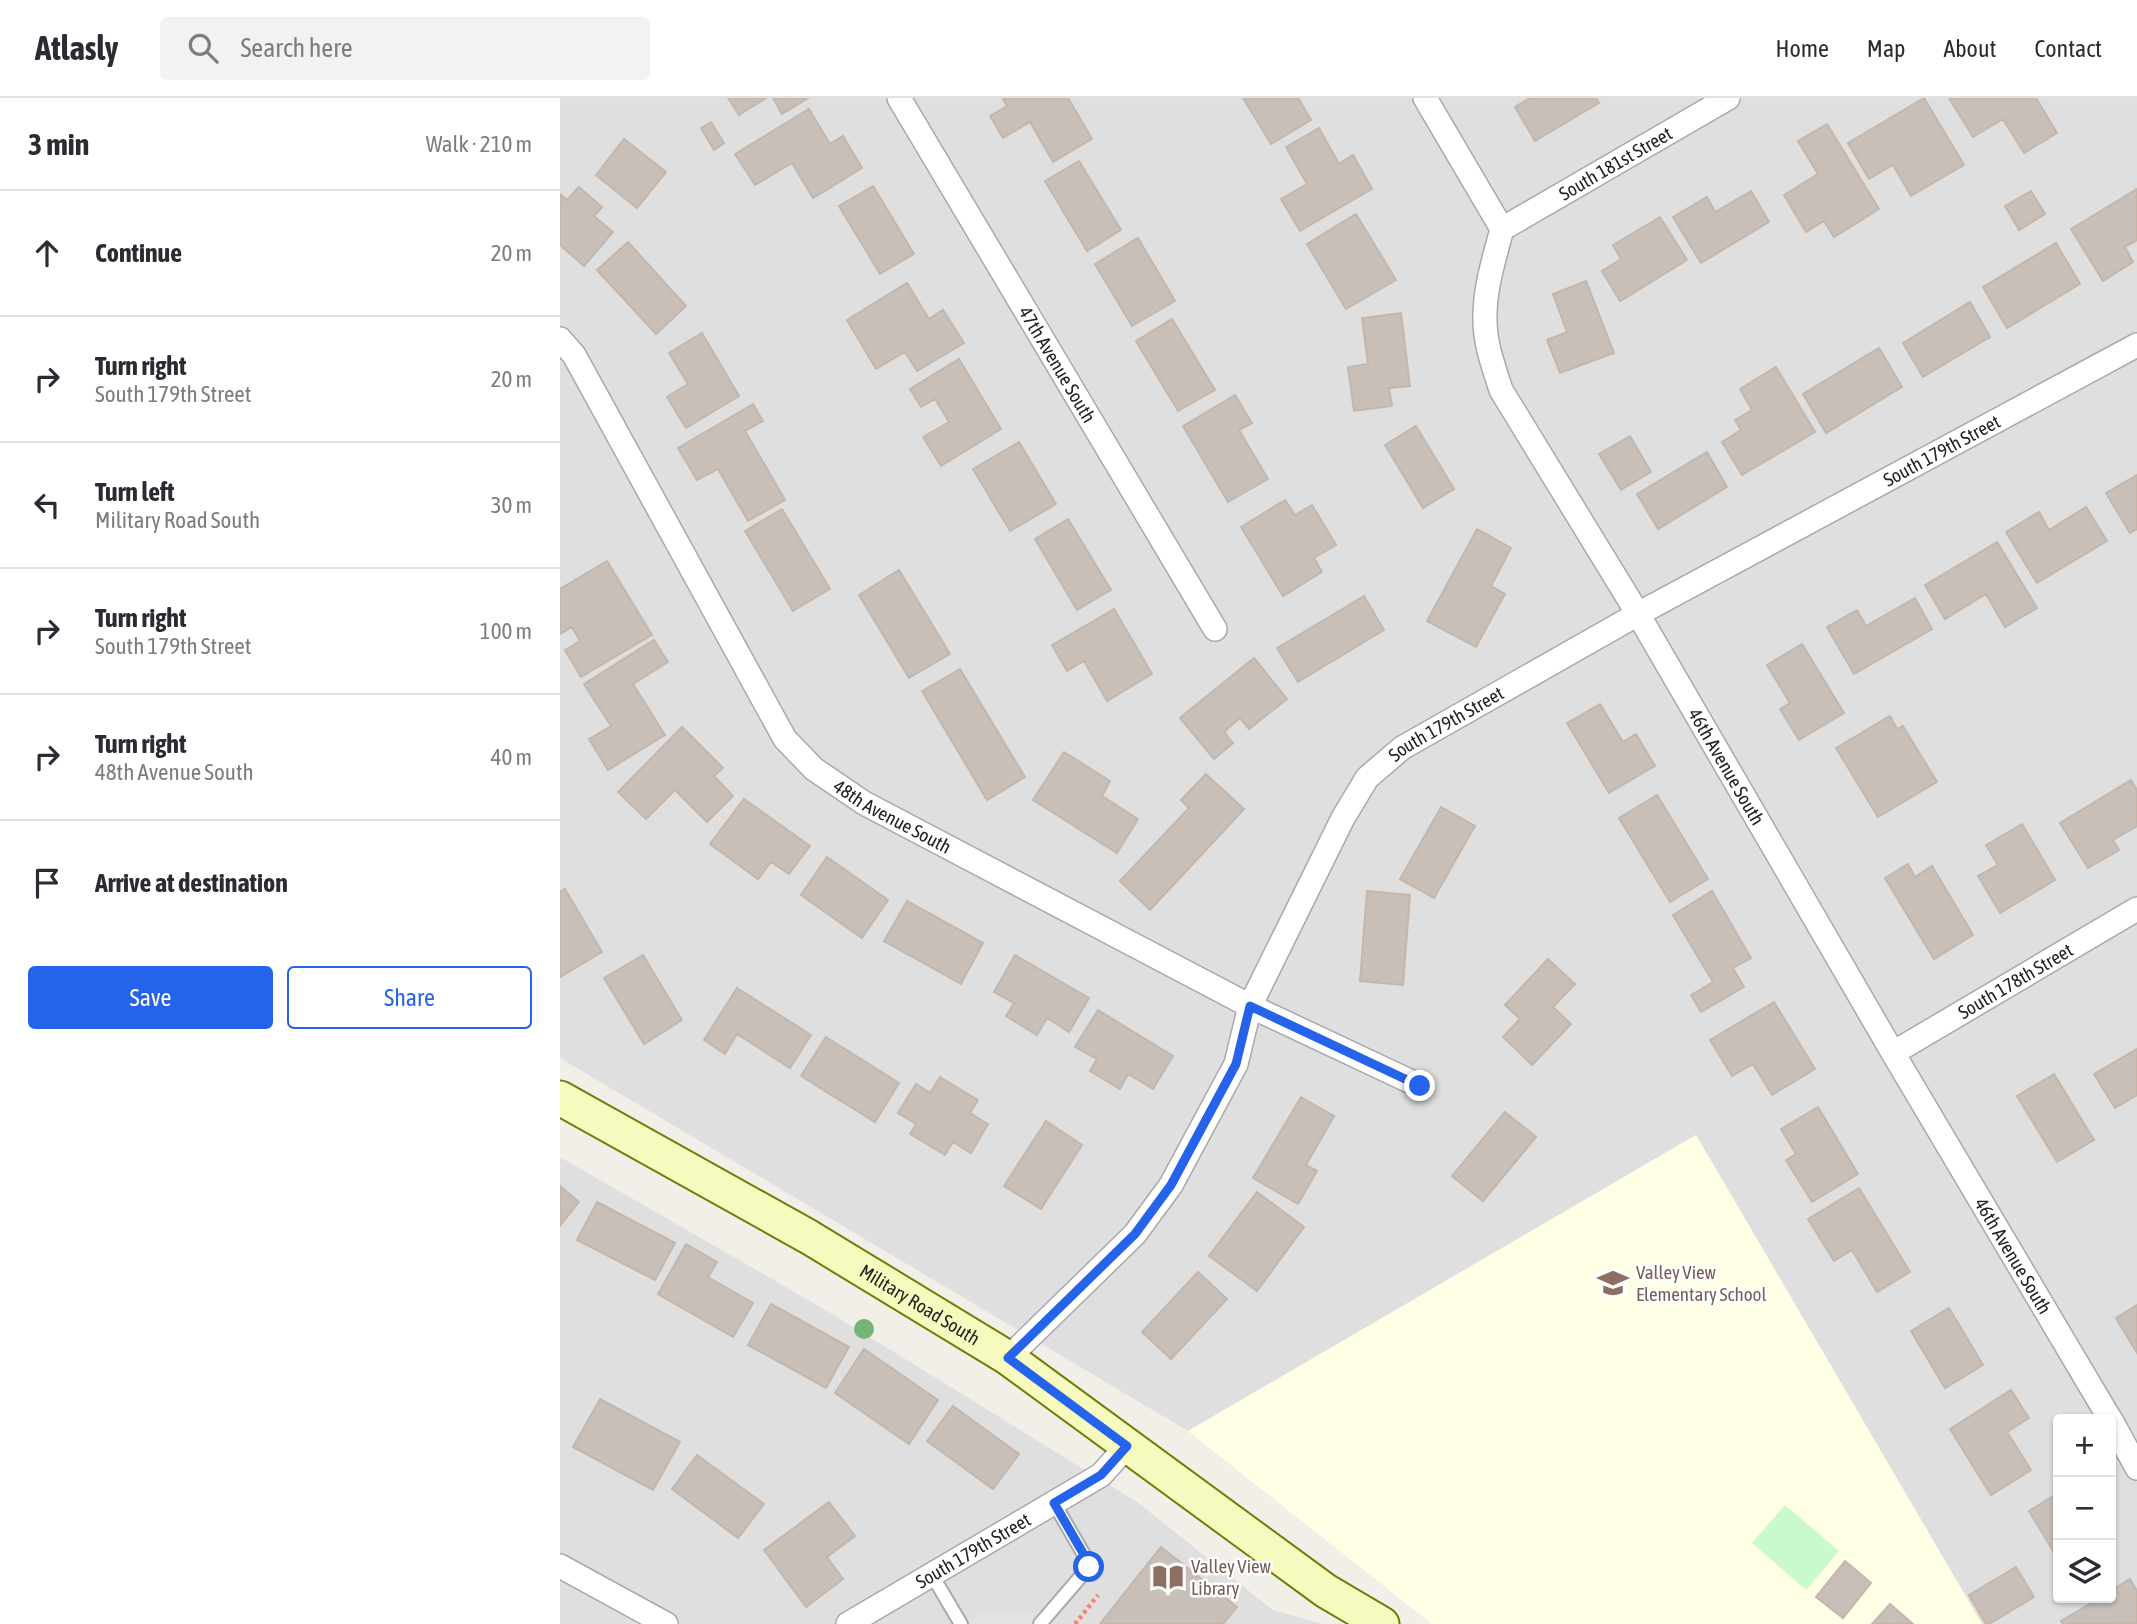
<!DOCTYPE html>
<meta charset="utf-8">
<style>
body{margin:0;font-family:"Asap Condensed",sans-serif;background:#f2f2f3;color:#2b2b33}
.controls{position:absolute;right:21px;bottom:21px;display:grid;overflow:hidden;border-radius:7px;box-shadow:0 2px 5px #0004}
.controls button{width:63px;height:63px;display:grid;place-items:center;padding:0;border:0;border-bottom:2px solid #e1e1e2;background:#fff;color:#2b2b33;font:35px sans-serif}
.stop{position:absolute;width:21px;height:21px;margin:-16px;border:5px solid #2563eb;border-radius:50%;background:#fff}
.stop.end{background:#2563eb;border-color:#fff;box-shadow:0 2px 7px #0008}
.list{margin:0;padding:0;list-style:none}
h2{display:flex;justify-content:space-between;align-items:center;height:91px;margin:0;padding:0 28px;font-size:30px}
h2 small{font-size:23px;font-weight:400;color:#7c7c81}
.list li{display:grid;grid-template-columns:46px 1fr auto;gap:21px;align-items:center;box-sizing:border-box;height:126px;padding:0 28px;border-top:2px solid #e1e1e2}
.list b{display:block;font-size:26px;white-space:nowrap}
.list p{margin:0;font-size:23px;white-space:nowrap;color:#7c7c81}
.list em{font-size:23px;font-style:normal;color:#7c7c81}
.actions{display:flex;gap:14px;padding:21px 28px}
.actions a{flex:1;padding:16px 0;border:2px solid #2563eb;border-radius:7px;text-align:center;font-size:24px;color:#2563eb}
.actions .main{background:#2563eb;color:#fff}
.icon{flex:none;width:38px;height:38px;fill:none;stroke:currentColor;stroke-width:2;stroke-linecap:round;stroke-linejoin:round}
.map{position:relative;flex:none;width:1577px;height:1526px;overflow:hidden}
header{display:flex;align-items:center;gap:42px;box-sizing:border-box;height:98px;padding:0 35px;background:#fff;border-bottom:2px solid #e1e1e2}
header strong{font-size:33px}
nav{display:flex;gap:38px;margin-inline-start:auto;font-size:24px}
.search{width:490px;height:63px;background:#f2f2f3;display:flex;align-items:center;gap:18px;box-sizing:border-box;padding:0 24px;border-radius:7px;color:#7c7c81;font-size:26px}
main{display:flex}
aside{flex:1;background:#fff}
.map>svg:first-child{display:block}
.residential{fill:#e0dfdf;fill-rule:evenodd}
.education{fill:#ffffe5}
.park{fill:#c8facc}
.parking{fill:#e2e2e2}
.building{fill:#c7bfb8;stroke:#c4b6ab;stroke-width:2}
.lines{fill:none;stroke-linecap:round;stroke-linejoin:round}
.lane-casing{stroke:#a9a9a9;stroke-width:16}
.street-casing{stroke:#a9a9a9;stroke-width:26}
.secondary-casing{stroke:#707d05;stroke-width:37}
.path{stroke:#fa8072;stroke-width:4.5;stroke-dasharray:3.5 3.5;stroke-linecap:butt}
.lane{stroke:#fff;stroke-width:12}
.street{stroke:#fff;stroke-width:23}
.secondary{stroke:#f7fabf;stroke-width:33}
.tree{fill:#74b475}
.route{stroke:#2563eb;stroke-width:9}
.labels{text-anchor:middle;stroke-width:5;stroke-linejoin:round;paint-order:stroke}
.street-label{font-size:19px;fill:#222;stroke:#fff}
.education-label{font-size:19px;fill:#785e54;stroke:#fff;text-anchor:start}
</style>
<header>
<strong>Atlasly</strong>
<div class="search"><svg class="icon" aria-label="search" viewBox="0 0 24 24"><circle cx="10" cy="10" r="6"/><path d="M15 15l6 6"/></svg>Search here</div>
<nav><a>Home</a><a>Map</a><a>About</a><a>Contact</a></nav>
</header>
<main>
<aside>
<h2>3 min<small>Walk · 210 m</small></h2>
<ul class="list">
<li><svg class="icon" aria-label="ahead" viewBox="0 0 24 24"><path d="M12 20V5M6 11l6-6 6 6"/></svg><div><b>Continue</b></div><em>20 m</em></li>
<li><svg class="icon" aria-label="right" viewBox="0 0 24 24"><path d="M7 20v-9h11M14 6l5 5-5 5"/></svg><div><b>Turn right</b><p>South 179th Street</p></div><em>20 m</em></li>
<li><svg class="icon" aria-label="left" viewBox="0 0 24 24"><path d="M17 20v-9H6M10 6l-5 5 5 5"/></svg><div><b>Turn left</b><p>Military Road South</p></div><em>30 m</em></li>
<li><svg class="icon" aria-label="right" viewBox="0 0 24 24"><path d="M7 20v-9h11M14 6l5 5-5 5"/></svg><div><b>Turn right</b><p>South 179th Street</p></div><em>100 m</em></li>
<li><svg class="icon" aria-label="right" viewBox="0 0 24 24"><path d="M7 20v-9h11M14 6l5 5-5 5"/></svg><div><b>Turn right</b><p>48th Avenue South</p></div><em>40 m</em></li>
<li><svg class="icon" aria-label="arrive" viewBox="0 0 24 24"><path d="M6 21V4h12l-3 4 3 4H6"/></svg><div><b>Arrive at destination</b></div></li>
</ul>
<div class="actions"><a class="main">Save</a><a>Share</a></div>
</aside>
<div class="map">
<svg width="1577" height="1526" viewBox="0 0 1577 1526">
<rect width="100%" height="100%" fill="#f2efe9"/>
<path class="residential" d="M0,0H1577V1526H1422L1136,1037L628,1333L0,960ZM1498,1321H1551V1500H1498Z
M0,1059L264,1211L577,1404L713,1512L763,1526H0Z"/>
<path class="education" d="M1136,1037L1422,1526H872L628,1333Z"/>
<path class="park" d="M1225,1407L1279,1453L1246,1492L1192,1445Z"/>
<path class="parking" d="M420,1515L472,1516L479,1526H401Z"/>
<path class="building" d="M168,0H206L179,17Z
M213,0H248L222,16Z
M445,0H508L532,41L493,64L470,24L443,40L430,18L447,8L443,1Z
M683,0H738L751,22L711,46Z
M970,0H1036L1039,5L975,43L955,9Z
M1364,0L1404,67L1351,98L1333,67L1309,81L1288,45Z
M1389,0H1476L1497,35L1464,55L1443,21L1413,39Z
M249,11L270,46L283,38L302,70L253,100L232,65L195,87L175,56Z
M151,24L164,45L154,52L141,30Z
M1267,26L1319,111L1274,139L1264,123L1246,134L1224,97L1258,76L1238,43Z
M759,30L779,66L793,57L812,91L740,133L721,101L747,86L726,49Z
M64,41L106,74L77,110L36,77Z
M519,63L561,132L527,153L485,83Z
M313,88L354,156L320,176L279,108Z
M19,89L42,109L34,118L53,134L24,168L0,147V96L7,102Z
M1577,91V142L1565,149L1573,164L1543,183L1511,131Z
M1191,93L1209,124L1141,165L1113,119L1147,99L1155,114Z
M1471,93L1485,116L1459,132L1445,108Z
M796,116L836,182L786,211L747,146Z
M1100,119L1127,162L1060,203L1042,173L1061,161L1053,147Z
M578,140L615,203L572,228L535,166Z
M68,144L126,208L96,236L37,172Z
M1496,145L1520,186L1447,230L1423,189Z
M1026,183L1054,255L1000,275L987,242L1007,234L993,196Z
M347,185L369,221L383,212L404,245L357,273L345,254L316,271L287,222Z
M1410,204L1430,239L1363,279L1343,245Z
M841,215L850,288L829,290L832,308L794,313L788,269L808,266L802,220Z
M612,221L655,292L618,313L576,243Z
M142,235L179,298L126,330L107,299L128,286L109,255Z
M1319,250L1342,289L1266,335L1243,296Z
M399,261L441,331L381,368L363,339L389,324L375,301L361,309L350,291Z
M1216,269L1255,334L1182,377L1162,344L1181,332L1175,322L1192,312L1180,291Z
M675,297L692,325L679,332L708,381L668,404L623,328Z
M193,306L203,323L185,333L225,402L188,423L158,371L137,382L118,350Z
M856,328L894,391L863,410L825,347Z
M1070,338L1091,374L1061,392L1039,356Z
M459,344L496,406L450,433L413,371Z
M1147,354L1167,389L1098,431L1077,396Z
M1577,377V431L1570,435L1546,395Z
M725,402L735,417L752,407L776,447L754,460L762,474L723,498L681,429Z
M1526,409L1547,443L1477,485L1446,434L1479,414L1489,432Z
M222,411L270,491L233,513L185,433Z
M508,421L551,492L517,512L475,441Z
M917,431L951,450L931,488L945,496L916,549L867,523Z
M1437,444L1477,510L1445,529L1426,496L1385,521L1365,487Z
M47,463L92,537L21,579L5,552L20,543L12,529L0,536V491Z
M339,472L390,556L349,580L299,497Z
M804,498L824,532L738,584L717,550Z
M1355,500L1372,531L1294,576L1267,529L1297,512L1306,528Z
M554,511L592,576L547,603L524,563L507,573L492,547Z
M94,542L108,564L73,586L105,637L48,672L29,641L51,628L24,586Z
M1242,546L1284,615L1239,642L1220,611L1230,605L1207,567Z
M694,560L727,601L689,631L680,620L664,634L673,645L654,661L620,620Z
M400,571L465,679L427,702L362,593Z
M1040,606L1063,644L1076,636L1095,668L1049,695L1007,625Z
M1330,618L1337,631L1343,628L1377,684L1318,719L1276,650Z
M122,629L163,670L154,678L173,698L147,724L115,692L86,721L58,694Z
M504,654L550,683L542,698L578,721L557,755L473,702Z
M646,676L684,711L590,812L560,783L629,710L621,702Z
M1571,682L1577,692V728L1553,742L1559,752L1528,770L1500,725Z
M1097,697L1148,781L1110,804L1059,720Z
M184,701L250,748L229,776L211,764L198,781L150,746Z
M881,709L915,728L874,800L840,781Z
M1462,726L1495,782L1440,815L1418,778L1438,767L1426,747Z
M267,759L328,802L302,840L241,797Z
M1348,766L1355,779L1372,768L1413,837L1374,861L1325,780Z
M5,791L42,854L0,879V794Z
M807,793L850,797L843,887L800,883Z
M1152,793L1191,860L1173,870L1184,889L1141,914L1131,897L1153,884L1113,817Z
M347,803L423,845L401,886L324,843Z
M83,857L122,922L84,946L44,880Z
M455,857L529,900L509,934L487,920L477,937L446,918L454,905L434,894Z
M988,861L1015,886L993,909L1011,926L972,967L943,939L960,921L945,907Z
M177,890L251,937L230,970L177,936L165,956L144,942Z
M1214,904L1255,971L1212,997L1193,966L1172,978L1150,942Z
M538,912L613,958L593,991L568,976L560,991L530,973L537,961L515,949Z
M266,939L339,985L315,1024L241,978Z
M1577,951V997L1555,1010L1534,976Z
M1494,976L1534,1042L1497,1064L1457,998Z
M380,979L418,1002L410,1015L428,1026L411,1055L393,1044L385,1057L350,1036L356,1026L338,1015L356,986L370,995Z
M741,999L774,1018L746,1067L757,1073L738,1106L693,1080Z
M1258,1009L1298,1076L1252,1104L1226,1062L1236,1056L1221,1031Z
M945,1014L976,1039L923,1103L892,1078Z
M486,1023L522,1047L481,1111L444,1088Z
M0,1088L19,1104L0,1128Z
M1299,1090L1350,1174L1317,1194L1292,1152L1274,1163L1248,1121Z
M697,1094L744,1129L697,1193L649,1158Z
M37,1104L115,1145L95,1182L17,1142Z
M126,1146L157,1164L148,1179L193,1205L173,1239L98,1196Z
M638,1174L667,1201L611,1261L582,1234Z
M211,1206L289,1249L266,1290L188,1247Z
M1577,1207V1255L1556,1220Z
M1389,1210L1423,1267L1385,1290L1351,1233Z
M304,1251L378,1302L349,1346L275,1295Z
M1451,1292L1469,1320L1447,1334L1471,1372L1431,1397L1390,1331Z
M40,1301L120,1344L93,1392L13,1349Z
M393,1308L459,1356L433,1391L367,1343Z
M137,1357L204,1406L178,1440L112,1391Z
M1498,1395V1461L1469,1413Z
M269,1404L295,1438L267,1459L283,1481L246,1509L204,1452Z
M601,1449L677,1509L663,1526H540Z
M1285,1463L1311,1485L1283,1520L1256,1499Z
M1456,1469L1474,1499L1429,1526H1426L1409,1497Z
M1570,1481L1577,1493V1525L1503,1526L1501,1523L1540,1500H1551V1493Z
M1330,1506L1353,1526H1312Z"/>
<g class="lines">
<defs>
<path id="lane" d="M372,1477L401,1526
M480,1526L529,1469L527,1462L494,1405"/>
<g id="street">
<path id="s1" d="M339,0L655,531"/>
<path id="s2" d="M865,0L942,131C934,161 924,192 925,223C925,246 934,270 941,292L1078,516L1333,955L1550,1321"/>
<path id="s3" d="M942,131L1168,0"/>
<path id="s4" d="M0,241L14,257L225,641L254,671L304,705L690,908L860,988"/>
<path id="s5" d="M1333,955L1577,811"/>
<path id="s6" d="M448,1260L575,1136L611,1087L676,966L690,908L783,720L807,680L842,650L1078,516L1577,247"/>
<path d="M1551,1322L1577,1370"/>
<path d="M0,1468L106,1526"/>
<path id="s7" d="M288,1526L541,1377L567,1348"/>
</g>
<g id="secondary">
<path id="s8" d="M0,1000L249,1139L448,1260L766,1493L822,1526"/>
</g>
</defs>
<use href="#lane" class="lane-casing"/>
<use href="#street" class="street-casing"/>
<use href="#secondary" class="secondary-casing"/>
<path class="path" d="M515,1526L538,1497"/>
<use href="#lane" class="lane"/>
<use href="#street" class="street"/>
<use href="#secondary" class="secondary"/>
</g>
<circle class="tree" cx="304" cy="1231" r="10"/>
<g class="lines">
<path class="route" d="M529,1469L527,1462L494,1405L541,1377L567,1348L448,1260L575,1136L611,1087L676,966L690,908L860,988"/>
</g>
<defs>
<symbol id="school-bare" viewBox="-9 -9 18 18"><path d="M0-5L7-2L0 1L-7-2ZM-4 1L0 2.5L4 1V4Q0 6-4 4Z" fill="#8d6e63" stroke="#fff" stroke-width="2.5" paint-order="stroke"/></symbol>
<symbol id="library-bare" viewBox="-9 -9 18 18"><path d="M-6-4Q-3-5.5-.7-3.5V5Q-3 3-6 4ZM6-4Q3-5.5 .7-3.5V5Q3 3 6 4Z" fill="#8d6e63" stroke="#fff" stroke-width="2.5" paint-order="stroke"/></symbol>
</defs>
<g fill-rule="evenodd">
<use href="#school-bare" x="1031" y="1163" width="44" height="44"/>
<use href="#library-bare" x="586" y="1457" width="44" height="44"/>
</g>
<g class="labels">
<g class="street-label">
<text dy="7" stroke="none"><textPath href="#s3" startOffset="131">South 181st Street</textPath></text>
<text dy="7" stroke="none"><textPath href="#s1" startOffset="310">47th Avenue South</textPath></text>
<text dy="7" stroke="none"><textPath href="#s6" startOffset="1354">South 179th Street</textPath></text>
<text dy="7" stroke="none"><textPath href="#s6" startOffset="788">South 179th Street</textPath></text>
<text dy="7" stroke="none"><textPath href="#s2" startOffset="756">46th Avenue South</textPath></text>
<text dy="7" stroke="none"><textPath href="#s4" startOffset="593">48th Avenue South</textPath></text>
<text dy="7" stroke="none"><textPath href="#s5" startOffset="142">South 178th Street</textPath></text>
<text dy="7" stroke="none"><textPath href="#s2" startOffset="1323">46th Avenue South</textPath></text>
<text dy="7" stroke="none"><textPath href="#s8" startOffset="415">Military Road South</textPath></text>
<text dy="7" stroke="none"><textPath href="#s7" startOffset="145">South 179th Street</textPath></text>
</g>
<g class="education-label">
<text x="1076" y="1181">Valley View<tspan x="1076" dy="22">Elementary School</tspan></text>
<text x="631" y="1475">Valley View<tspan x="631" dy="22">Library</tspan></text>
</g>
</g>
</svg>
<div class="controls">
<button>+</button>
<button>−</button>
<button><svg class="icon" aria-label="layers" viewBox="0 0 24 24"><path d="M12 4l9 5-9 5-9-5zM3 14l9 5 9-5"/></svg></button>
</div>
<div class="stop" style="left:529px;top:1469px"></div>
<div class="stop end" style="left:860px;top:988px"></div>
</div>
</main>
